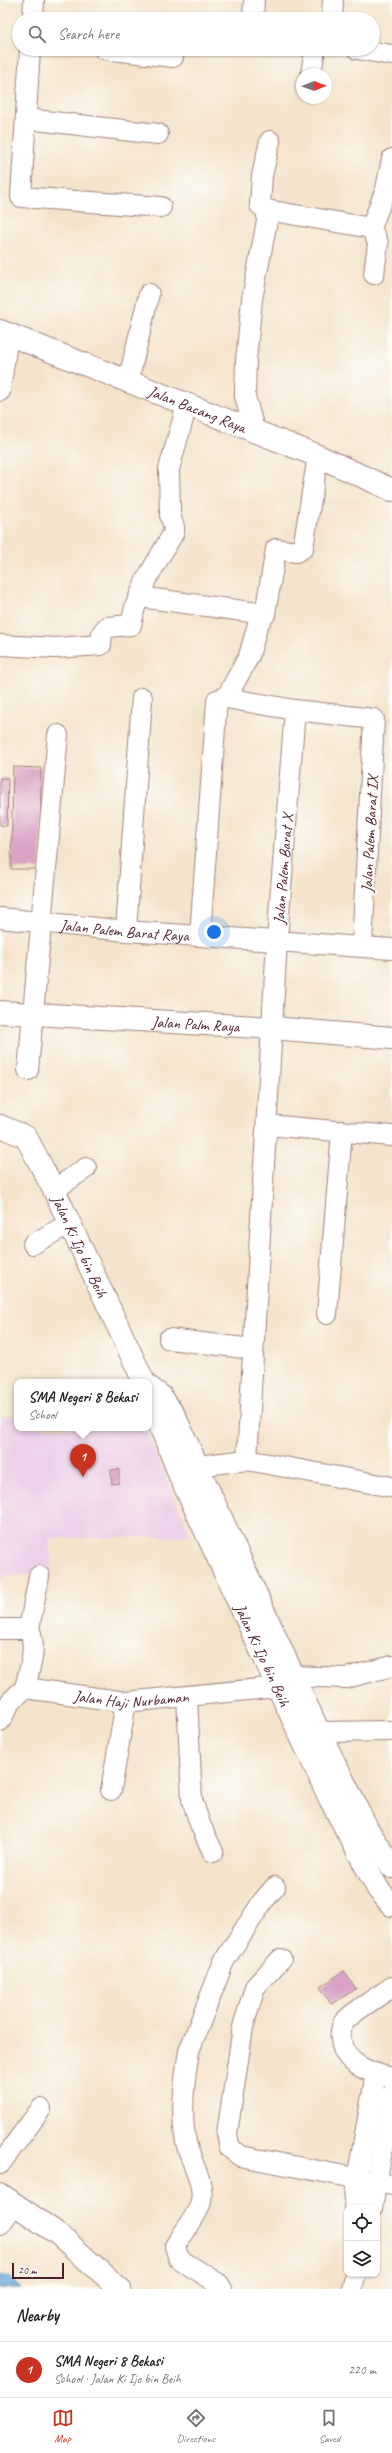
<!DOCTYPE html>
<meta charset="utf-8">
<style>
body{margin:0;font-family:Caveat,sans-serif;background:#f2f2f2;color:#202124}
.controls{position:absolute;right:12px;bottom:12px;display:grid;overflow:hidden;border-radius:8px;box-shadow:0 1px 3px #0004}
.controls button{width:36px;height:36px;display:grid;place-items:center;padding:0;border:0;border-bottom:1px solid #e0e0e0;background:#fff;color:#202124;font:20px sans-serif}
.compass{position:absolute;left:296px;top:68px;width:36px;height:36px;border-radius:50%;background:#fff;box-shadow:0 1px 3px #0004;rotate:89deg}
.scale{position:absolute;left:12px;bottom:10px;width:52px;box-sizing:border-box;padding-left:4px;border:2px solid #4a1f2b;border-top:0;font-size:11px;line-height:14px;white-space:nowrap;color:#4a1f2b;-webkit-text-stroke:3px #fdfcf7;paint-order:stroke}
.you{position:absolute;left:214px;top:932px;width:14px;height:14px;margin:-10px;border:3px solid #fff;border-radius:50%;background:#1a73e8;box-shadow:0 0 0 6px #1a73e833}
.badge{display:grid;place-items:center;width:26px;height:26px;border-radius:50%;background:#c8321e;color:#fff;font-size:13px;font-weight:700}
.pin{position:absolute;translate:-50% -33px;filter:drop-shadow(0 1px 2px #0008)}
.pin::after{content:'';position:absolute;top:21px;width:14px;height:12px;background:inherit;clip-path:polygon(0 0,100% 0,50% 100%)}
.popup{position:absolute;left:14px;top:1379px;width:138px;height:52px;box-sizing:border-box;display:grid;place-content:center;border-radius:8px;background:#fff;filter:drop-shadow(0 1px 3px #0005);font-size:13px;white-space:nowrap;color:#757577}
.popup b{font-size:15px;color:#202124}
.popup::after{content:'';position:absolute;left:50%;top:100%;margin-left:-8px;border:8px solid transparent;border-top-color:#fff}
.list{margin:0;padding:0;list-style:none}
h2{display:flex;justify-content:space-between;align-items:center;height:52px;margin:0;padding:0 16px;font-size:17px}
h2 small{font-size:13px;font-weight:400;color:#757577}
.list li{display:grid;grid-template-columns:26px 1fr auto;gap:12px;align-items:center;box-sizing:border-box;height:56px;padding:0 16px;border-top:1px solid #e0e0e0}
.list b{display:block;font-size:15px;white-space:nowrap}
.list p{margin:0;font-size:13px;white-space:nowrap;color:#757577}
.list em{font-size:13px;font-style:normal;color:#757577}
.icon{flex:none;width:22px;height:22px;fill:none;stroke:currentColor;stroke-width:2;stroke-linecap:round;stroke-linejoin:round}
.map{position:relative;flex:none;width:392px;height:2289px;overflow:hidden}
.search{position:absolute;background:#fff;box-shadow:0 1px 3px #0004;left:12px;right:12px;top:12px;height:44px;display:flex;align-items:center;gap:10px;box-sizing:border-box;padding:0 14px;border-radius:22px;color:#757577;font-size:15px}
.sheet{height:108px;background:#fff}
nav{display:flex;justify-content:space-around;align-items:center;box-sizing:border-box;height:56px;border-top:1px solid #e0e0e0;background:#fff;font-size:11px;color:#757577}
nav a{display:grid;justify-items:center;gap:2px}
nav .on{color:#c8321e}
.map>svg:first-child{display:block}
.built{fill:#edd1e9}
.water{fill:#63a8d8;stroke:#566482}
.building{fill:#d9a2c5}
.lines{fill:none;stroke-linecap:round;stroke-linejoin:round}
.street-casing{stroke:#9f827c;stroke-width:22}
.secondary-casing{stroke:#9f827c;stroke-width:24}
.primary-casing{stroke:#9f827c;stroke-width:24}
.street{stroke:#fff;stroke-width:20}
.secondary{stroke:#fff;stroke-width:22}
.primary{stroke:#fff;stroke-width:22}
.labels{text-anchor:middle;stroke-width:4;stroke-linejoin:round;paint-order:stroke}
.street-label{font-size:16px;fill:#4a1f2b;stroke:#fdfcf7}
</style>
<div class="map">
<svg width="392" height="2289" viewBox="0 0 392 2289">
<rect width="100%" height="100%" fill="#fdfcf7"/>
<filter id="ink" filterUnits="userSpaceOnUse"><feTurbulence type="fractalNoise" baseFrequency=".025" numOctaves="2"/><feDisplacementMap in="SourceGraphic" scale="8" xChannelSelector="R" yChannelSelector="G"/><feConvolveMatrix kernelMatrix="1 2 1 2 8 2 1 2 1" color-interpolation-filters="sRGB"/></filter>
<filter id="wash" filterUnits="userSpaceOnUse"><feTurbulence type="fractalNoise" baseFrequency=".012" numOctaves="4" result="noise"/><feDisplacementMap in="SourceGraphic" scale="16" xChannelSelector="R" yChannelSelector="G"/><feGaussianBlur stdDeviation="0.9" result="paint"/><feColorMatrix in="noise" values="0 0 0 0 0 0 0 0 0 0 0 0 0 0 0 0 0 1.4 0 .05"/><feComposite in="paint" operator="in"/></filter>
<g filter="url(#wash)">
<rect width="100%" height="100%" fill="#f4e4cc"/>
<path class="built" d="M17,1415V1428H145L191,1536L49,1539L52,1572L0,1577V1418Z"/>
<path class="water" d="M0,2275L10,2277L22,2289H0Z"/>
<g id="blocks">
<path class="building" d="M13,767L41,768L40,869H11Z
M0,778H8L7,826L0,825Z
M119,1469V1483L112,1484L111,1470Z
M344,1971L356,1989L331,2004L320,1987Z"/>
</g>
</g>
<g filter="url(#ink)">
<use href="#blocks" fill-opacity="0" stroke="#9f827c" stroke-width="1"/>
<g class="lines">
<defs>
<g id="street">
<path d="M33,19L34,0"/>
<path d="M253,19L254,0"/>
<path d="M332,19L333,0"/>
<path d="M30,49L21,197L161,207"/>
<path d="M104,49L173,57"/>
<path d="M357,49L392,55"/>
<path d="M311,74L315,49"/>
<path d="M27,119L158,134"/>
<path d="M267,210L371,228L386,189L392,159"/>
<path d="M371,228L378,243L374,274"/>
<path d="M128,382L149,294"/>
<path d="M0,391L8,334"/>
<path d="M255,433L245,396L246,360L252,299L267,221V210L260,205L262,176L270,141"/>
<path d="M140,597L265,614"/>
<path d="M0,645L55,648L101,645L102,633L107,627L131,625L135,607L146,580L174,532V527L170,515L169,469L187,405"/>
<path d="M226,698L249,656L258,624L265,614L276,549L296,552L303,548L318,456"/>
<path id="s1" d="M0,918L126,931L392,949"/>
<path d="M126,931L142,698"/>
<path d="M200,936L217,700L226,698L295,710L374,719L362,946"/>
<path d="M28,1070L58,735"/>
<path d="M267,1125L392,1136"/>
<path d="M54,1190L86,1168"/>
<path d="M33,1244L70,1223"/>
<path d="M327,1314L342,1131"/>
<path d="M169,1339L252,1349"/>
<path id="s2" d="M247,1460L277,940L295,710"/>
<path d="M197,1466L247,1460L392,1487"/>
<path d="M0,1629H29"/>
<path d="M293,1676L346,1678L392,1666"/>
<path d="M25,1688C29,1670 38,1647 29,1629L39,1576"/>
<path d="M187,1697L192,1800L200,1824L213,1852"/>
<path id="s3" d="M0,1721L11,1701L25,1688L126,1702L278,1687"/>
<path d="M305,1736L319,1732L392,1731"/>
<path d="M111,1790L126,1702"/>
<path d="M281,1959L255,1987L243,2027L227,2134L230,2148L240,2156L392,2185"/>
<path d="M392,1987C382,1994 351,2013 344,2022C341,2026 340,2035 341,2040C344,2065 371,2073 392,2078"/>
<path d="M0,2164L41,2109"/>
<path d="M354,2208L357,2178L376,2074"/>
<path d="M372,2208L392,2094"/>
<path d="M222,2289L216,2282L179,2259L175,2246C182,2235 199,2213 201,2201C205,2182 190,2161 186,2142C180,2113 184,2080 189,2051L224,1961L263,1901L275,1887"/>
<path d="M352,2289L356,2274"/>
</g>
<g id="secondary">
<path id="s4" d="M0,331L318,456L392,490"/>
<path id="s5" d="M0,1012L272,1028L392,1038"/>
<path id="s6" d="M0,1126L26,1137L54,1190L144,1382"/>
<path d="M149,1387L161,1396L175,1417L319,1732L368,1830L392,1867"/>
<path id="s7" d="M149,1397L180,1476L330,1799L378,1889L392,1905"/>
<path d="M0,2223L13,2204"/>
</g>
<path id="primary" d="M0,2194L58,2234L120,2289"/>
</defs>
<use href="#street" class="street-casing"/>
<use href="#secondary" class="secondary-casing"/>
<use href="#primary" class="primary-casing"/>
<use href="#street" class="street"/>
<use href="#secondary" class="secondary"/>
<use href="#primary" class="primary"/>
</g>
</g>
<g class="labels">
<g class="street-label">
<text dy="6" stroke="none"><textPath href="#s4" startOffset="212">Jalan Bacang Raya</textPath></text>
<text transform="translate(369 834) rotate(-87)" y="6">Jalan Palem Barat IX</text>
<text dy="6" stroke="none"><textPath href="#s2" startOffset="592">Jalan Palem Barat X</textPath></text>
<text dy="6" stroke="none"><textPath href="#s1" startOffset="125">Jalan Palem Barat Raya</textPath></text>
<text dy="6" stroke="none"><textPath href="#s5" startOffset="196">Jalan Palm Raya</textPath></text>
<text dy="6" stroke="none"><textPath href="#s6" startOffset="150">Jalan Ki Ijo bin Beih</textPath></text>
<text dy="6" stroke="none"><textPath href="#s7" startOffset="282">Jalan Ki Ijo bin Beih</textPath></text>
<text dy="6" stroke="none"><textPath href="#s3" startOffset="149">Jalan Haji Nurbaman</textPath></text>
</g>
</g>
</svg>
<div class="controls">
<button><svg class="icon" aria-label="locate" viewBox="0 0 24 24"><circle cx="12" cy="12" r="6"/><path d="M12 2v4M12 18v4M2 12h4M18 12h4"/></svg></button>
<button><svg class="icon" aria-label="layers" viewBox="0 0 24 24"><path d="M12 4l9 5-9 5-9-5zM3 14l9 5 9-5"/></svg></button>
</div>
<svg class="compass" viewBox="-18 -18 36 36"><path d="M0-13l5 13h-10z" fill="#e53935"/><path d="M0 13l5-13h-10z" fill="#757577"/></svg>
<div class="scale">20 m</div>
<div class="you"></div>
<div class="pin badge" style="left:83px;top:1477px">1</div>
<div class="popup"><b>SMA Negeri 8 Bekasi</b>School</div>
<div class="search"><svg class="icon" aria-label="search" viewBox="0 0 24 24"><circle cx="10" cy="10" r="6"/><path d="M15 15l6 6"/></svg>Search here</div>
</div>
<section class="sheet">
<h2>Nearby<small></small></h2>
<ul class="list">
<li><span class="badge">1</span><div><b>SMA Negeri 8 Bekasi</b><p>School · Jalan Ki Ijo bin Beih</p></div><em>220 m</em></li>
</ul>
</section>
<nav>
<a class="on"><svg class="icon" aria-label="map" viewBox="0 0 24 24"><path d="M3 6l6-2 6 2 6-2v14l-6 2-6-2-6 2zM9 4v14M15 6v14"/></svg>Map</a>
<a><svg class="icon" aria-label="directions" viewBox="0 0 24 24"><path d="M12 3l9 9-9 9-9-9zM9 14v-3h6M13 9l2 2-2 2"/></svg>Directions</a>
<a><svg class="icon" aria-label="saved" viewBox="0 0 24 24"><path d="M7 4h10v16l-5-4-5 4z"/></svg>Saved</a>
</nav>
